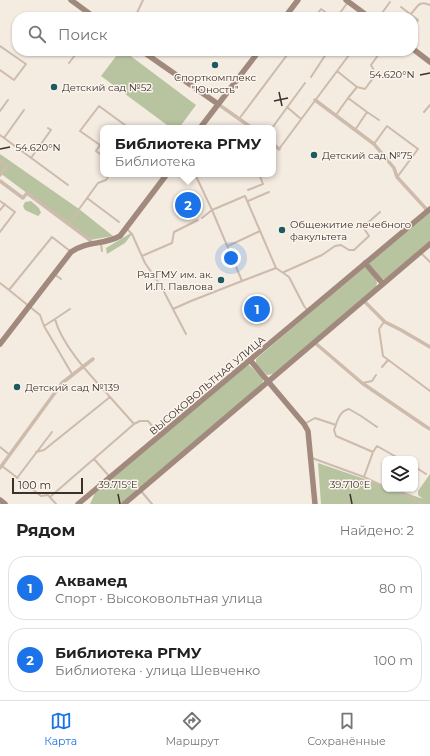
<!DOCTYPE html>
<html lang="ru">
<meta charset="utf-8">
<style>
body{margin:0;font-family:Montserrat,sans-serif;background:#f6f6f6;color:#222}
.controls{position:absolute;right:12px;bottom:12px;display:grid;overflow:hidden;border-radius:8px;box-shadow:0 1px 3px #0004}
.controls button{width:36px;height:36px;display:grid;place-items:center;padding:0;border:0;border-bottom:1px solid #e0e0e0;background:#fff;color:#222;font:20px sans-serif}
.scale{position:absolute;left:12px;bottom:10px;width:71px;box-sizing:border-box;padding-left:4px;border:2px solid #3b302b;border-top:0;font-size:11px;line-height:14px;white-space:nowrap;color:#3b302b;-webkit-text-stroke:3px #fbf5ee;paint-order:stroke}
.you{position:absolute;left:231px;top:258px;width:14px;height:14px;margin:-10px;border:3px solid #fff;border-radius:50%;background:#1a73e8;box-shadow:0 0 0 6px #1a73e833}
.badge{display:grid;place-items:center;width:26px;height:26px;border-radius:50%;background:#1a73e8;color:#fff;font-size:13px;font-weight:700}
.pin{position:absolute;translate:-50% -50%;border:2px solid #fff;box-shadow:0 1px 4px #0006}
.popup{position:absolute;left:100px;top:125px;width:176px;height:52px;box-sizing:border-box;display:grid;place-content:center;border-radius:8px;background:#fff;filter:drop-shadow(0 1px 3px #0005);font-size:13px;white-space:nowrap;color:#767676}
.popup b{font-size:15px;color:#222}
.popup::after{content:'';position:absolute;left:50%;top:100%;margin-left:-8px;border:8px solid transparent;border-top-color:#fff}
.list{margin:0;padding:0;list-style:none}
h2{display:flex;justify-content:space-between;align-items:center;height:52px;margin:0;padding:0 16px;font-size:17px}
h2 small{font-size:13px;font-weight:400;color:#767676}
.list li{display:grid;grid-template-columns:26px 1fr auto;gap:12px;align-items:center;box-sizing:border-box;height:64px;margin:0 8px 8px;padding:0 8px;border:1px solid #e0e0e0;border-radius:16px}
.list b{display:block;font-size:15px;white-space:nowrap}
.list p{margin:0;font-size:13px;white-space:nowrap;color:#767676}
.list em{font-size:13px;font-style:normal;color:#767676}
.icon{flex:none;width:22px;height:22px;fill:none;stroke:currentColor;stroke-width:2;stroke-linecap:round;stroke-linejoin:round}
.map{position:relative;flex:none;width:430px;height:504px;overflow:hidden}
.search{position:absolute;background:#fff;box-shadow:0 1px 3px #0004;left:12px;right:12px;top:12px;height:44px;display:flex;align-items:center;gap:10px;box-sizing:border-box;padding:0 14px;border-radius:16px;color:#767676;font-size:15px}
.sheet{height:196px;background:#fff}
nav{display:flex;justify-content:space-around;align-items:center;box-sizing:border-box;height:56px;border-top:1px solid #e0e0e0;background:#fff;font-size:11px;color:#767676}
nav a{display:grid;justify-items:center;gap:2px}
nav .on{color:#1a73e8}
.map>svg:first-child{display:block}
.green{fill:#b8c4a0}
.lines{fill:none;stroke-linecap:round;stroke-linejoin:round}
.lane{stroke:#cdbbac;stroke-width:2}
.street{stroke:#cdbbac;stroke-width:3.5}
.secondary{stroke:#a18a7d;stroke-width:5.5}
.ticks{fill:none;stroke:#3b302b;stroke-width:1.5}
.poi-dot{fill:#1f5a5e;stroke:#fbf5ee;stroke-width:1.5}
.labels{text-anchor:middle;stroke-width:3;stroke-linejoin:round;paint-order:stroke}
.poi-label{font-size:10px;fill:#3b302b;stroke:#fbf5ee;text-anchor:start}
.street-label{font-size:10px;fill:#3b302b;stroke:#fbf5ee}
.ticks-label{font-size:10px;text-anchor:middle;fill:#3b302b;stroke:#fbf5ee;stroke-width:3;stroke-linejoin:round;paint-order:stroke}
</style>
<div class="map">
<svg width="430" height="504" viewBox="0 0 430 504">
<rect width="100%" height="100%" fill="#f4ebe1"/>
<path class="green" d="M120,51H124L196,105L179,128H171L101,76Z
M0,154L79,209L113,236L90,240L0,173Z
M31,201L39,208L41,213L38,216L25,210L23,206L25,202Z
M430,212V241L386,278L383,280L380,279L369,264L370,262Z
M131,233L132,234L125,243L107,254L106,248Z
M365,266C370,272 380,279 376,287L273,374L267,375L256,364V359Z
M249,365L263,378V381L262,384L121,504H90L95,493L246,366Z
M318,463L385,486V489H395L423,499L418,495V491L430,474V504H321Z"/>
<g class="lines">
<path class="lane" d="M401,7L418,20L413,27
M411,14C418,6 419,0 430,5
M135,17L143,0
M315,17L321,9L332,17
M337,17L348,2
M379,17L390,2
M0,46L26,64L14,80L0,70
M69,63L78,51
M337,71L357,87L348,98L367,112
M311,77L328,51
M357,87L365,89L376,74L371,65L381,51
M287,107L301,119
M0,111L8,100
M424,112L430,105
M336,115L348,98
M239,119L290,51
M272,128L305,83
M355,130L367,112L379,120
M0,135L68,185
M4,138L24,110
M374,144L387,126L418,149L398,176
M279,149L352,51
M103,156L96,151L100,145L80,131L99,106L129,128
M31,158L51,130L48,128
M0,160L7,166
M195,174L212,210L202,218
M248,190L263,184L259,174
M87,198L119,222
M0,201L15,212L0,232
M248,201L269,192
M0,210L5,204
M69,223L98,183L106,180L110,174
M363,227L380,212
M127,229L132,234L145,263L161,286L186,334
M101,244L102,251
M228,246L260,231
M70,251L52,237L9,290L40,315L44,326L72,374
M421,253L430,262
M142,256L172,243L174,232L198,220
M284,272L322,255L335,246L341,245L349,250H354L369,236L361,224
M54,274L61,279
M242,281L276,268
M0,283L9,290
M173,309L191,301L242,281L212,210L245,196L276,268L289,277L304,306L308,311
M55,319L70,309
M384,322L379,329L383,356L430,391
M44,326L55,319C62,346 92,377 110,397
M382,367L388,360
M363,383L372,381L376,375
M306,423L315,418L336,425
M377,427L361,416L349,409C339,411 337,422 334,430L336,436L373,452L377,446L400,459
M0,447L10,455
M36,452L44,450L110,397L134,424L140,421H148L159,434
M312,458L364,477L385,487
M94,459L109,476
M2,466L41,496L48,495L56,504
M415,467L426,474
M364,477L373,452
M17,478L52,432
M390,489C401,494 413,497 422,504
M141,491L152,504
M50,497L134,424"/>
<path class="street" d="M315,100L374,144L394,168L397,177L428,211
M218,104L252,128
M273,144L279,149
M0,175L7,166
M0,181L23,198L27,193L90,240L91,244
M364,301L385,322L401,330L430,347
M314,342L362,383L425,426L430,429
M0,468L62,383L93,359"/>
<path class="secondary" d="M71,0L94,17
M346,0L369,17
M285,17L298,0
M413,49L430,62
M142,51L218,104
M200,128L259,51
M365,263L383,284
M0,344L71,252C86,241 104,245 120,236L167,174
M250,360L304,424L308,431L315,504
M0,500L5,504
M78,504L430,209
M124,504L430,244"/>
</g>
<path class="ticks" d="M420,75L430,73M279,92L282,106M274,101L288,98M0,149L10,147M118,494L120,504M350,494L352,504"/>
<g class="poi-dot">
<circle cx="215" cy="65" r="4"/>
<circle cx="54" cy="87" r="4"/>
<circle cx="314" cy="155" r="4"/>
<circle cx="282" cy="230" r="4"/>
<circle cx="221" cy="280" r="4"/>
<circle cx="17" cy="387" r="4"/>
</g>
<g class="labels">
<g class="poi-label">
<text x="215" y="81" text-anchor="middle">Спорткомплекс<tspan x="215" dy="12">"Юность"</tspan></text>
<text x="62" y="91">Детский сад №52</text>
<text x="322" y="159">Детский сад №75</text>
<text x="290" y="228">Общежитие лечебного<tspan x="290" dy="12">факультета</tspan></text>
<text x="213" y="278" text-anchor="end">РязГМУ им. ак.<tspan x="213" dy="12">И.П. Павлова</tspan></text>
<text x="25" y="391">Детский сад №139</text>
</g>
<g class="street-label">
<text transform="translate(207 385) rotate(-40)" y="4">ВЫСОКОВОЛЬТНАЯ УЛИЦА</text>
</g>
</g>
<g class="ticks-label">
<text x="392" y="78">54.620°N</text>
<text x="38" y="151">54.620°N</text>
<text x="118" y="488">39.715°E</text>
<text x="350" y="488">39.710°E</text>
</g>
</svg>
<div class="controls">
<button><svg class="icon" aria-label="layers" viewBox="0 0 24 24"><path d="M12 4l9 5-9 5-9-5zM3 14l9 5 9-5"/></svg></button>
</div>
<div class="scale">100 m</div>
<div class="you"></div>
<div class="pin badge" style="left:257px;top:309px">1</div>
<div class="pin badge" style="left:188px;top:205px">2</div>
<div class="popup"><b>Библиотека РГМУ</b>Библиотека</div>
<div class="search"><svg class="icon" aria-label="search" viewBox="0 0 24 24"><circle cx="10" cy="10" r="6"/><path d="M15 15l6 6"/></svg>Поиск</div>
</div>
<section class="sheet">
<h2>Рядом<small>Найдено: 2</small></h2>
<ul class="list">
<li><span class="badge">1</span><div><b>Аквамед</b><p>Спорт · Высоковольтная улица</p></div><em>80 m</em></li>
<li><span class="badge">2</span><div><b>Библиотека РГМУ</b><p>Библиотека · улица Шевченко</p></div><em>100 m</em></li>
</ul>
</section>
<nav>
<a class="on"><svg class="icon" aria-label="map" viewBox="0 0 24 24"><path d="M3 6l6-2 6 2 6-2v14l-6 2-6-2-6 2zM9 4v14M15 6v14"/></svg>Карта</a>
<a><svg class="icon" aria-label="directions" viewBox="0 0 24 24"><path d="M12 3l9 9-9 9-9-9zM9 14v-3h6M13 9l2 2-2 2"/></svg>Маршрут</a>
<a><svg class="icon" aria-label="saved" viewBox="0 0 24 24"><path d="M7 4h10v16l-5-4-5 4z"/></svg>Сохранённые</a>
</nav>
